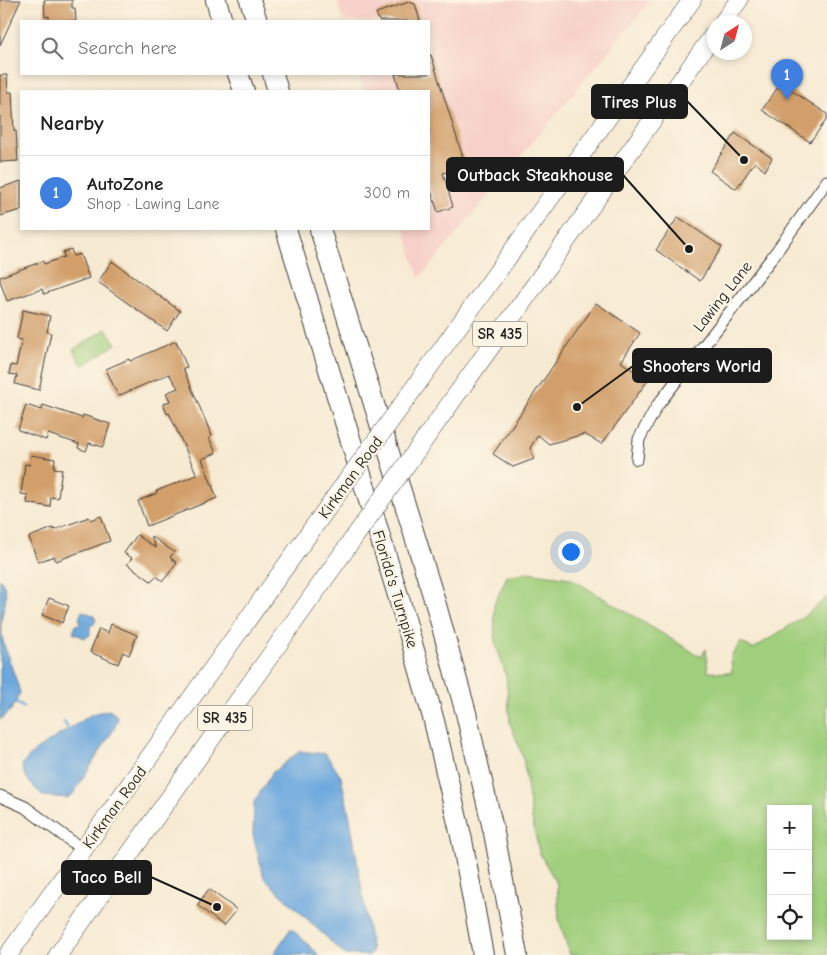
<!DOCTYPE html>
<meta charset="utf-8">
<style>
body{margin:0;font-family:"Comic Neue",sans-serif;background:#f6f6f6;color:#222}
.controls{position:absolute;right:15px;bottom:15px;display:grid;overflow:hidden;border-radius:0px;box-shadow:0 2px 8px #0003}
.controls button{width:45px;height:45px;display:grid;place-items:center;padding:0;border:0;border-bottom:1px solid #e0e0e0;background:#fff;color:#222;font:25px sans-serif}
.compass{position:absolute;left:707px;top:15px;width:45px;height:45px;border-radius:50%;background:#fff;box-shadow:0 2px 8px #0003;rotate:36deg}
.you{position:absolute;left:570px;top:551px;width:18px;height:18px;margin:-12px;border:4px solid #fff;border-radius:50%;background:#1a73e8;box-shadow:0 0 0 8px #1a73e833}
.badge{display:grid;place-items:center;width:32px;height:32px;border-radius:50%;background:#db2777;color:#fff;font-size:16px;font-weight:700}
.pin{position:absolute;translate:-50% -41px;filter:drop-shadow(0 1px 2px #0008)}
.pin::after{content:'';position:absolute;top:26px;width:18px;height:15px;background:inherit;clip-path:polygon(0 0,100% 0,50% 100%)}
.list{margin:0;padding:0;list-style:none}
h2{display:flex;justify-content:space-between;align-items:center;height:65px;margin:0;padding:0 20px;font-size:21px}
h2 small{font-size:16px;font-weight:400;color:#767676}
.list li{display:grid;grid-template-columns:32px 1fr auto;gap:15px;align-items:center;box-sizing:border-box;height:75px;padding:0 20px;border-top:1px solid #e0e0e0}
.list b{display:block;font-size:19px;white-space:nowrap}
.list p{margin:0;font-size:16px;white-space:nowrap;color:#767676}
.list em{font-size:16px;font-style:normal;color:#767676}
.icon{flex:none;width:28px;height:28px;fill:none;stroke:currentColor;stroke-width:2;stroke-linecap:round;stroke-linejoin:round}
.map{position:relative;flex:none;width:827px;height:955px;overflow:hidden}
.search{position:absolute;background:#fff;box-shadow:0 2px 8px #0003;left:20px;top:20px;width:410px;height:55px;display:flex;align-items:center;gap:12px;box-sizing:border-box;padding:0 18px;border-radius:0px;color:#767676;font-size:19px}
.panel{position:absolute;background:#fff;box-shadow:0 2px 8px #0003;left:20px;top:90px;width:410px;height:140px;border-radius:0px}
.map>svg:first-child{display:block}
.built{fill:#f7d1c9}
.green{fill:#a0cf7d;stroke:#5e764c;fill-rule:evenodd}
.water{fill:#6da8de;stroke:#44627d}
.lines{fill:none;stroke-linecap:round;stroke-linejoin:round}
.stream{stroke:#6da8de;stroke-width:3}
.building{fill:#d29f6a}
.street-casing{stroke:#3d3b37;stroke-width:13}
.primary-casing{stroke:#3d3b37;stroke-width:19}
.highway-casing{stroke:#3d3b37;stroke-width:22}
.street{stroke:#fff;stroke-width:11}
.primary{stroke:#fff;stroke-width:18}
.highway{stroke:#fff;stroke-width:20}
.primary-bridge-casing{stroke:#3d3b37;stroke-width:19;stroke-linecap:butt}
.primary-bridge{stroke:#fff;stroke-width:18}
.labels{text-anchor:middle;stroke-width:5;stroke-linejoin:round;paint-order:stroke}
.shield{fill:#fcf5e5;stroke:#5f5d58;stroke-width:1}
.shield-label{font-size:15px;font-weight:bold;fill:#1c1c1c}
.street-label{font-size:16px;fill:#1c1c1c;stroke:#fcf5e5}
.leader{fill:none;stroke:#1c1c1c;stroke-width:2}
.callout-dot{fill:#1c1c1c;stroke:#fcf5e5;stroke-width:2}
.callout{fill:#1c1c1c;stroke:#1c1c1c;stroke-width:2}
.callout-label{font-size:18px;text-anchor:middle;font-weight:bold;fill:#fff}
</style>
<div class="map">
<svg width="827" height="955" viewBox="0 0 827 955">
<rect width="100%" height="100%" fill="#fcf5e5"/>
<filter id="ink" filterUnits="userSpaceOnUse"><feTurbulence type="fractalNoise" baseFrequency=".02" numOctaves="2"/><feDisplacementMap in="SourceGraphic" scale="10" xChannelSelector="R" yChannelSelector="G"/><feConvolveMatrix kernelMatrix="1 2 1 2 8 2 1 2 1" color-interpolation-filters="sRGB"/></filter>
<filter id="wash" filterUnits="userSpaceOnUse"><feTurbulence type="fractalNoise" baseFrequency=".0096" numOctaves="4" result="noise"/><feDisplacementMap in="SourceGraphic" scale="20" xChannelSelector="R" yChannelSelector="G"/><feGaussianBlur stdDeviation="1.12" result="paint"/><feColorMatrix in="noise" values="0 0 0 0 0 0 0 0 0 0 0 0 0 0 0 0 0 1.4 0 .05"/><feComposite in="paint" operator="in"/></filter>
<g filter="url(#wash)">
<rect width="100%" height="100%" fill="#f7ead3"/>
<path class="built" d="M337,0H651L419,279L404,229H429V91H364L358,74H429V21H343Z"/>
<path class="green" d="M106,329L116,344L83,366L73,350Z
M527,572L570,578L701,657L706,649L708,672L732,673L731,656L741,642L753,649L805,616L827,597V955H570L559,920L557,884L539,852L532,819L523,757L510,723L506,675L495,642L494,605L507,576ZM771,809H808V936H771Z"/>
<path class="water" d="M0,579C13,595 0,610 1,628C3,651 15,672 20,693L11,710L0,720Z
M82,611L93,615L96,620L94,624L90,626V635L85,638L73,633L76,625L81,623L79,619Z
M109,710L115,714L118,719L114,729L73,794L67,798L43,796C34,787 23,778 22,764L36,750L92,714Z
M300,751L326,754L341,777L350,818L372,952L370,955H345L264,878L253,835L254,802L272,773Z
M291,928L319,955H273Z"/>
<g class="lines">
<path class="stream" d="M16,702L23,707
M64,722L69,730"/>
</g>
<g id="blocks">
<path class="building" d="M0,0H21L0,45Z
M44,0H72V8H75L76,21H49V16L45,17Z
M409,2L415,4L420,21H379L376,13Z
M429,55H431L466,167L443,173L453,207L438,212L429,185V91H400L395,74H429Z
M0,75H7L8,92H12L14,131H16L18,161L0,162Z
M785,77L791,90L827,114V119L810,142L762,110Z
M735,133L772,158L765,171L755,162L736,189L710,171Z
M21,181V210L0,216V188Z
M678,217L722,247L700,281L656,250Z
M71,249L73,256L80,254L89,278L44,294L42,289L7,301L0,281V277L43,261L44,264L64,257L63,252Z
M112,261L180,311L167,331L98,282Z
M596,303L640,333L621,362L648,380L602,444L584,434L549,444L538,435L530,448L534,459L513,467L493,454Z
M23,310L50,316L47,332L51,333L39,390L15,384L17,375L9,374L11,365L16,366L22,340L17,339Z
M176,341L187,367L183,368L212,436L209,438L216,453L202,459L217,498L147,526L138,501L157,493L156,491L197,475L169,413L167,414L163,404L170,401L166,393L178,388L169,374L118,396L106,369L129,359L130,361Z
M26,405L42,410L43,405L82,418L83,415L110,424L103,447L89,443L86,451L78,448L79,444L48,434L46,440L18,430Z
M31,455L55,459L54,468L62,469L58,498L51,497L50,507L27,503L28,495L21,494L25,464L30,465Z
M101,516L110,541L56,561L54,556L38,562L29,537L53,528L54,530L89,517L91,520Z
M137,535L156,548L151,536L174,552L170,557L177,563L163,581L156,576L151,581L127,564L132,558L124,553Z
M49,598L69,606L62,623L42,615Z
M111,624L137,635L129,655L123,652L118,664L90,652L99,629L108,633Z
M209,889L237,910L224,926L197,905Z"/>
</g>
</g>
<g filter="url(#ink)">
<use href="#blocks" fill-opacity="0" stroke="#3d3b37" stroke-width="1"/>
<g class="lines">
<defs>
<path id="street" d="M637,459L639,439L657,406L771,259L827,181
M0,796L25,807L83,850"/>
<path id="primary" d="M723,22L739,0
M407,398L692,0
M422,443L714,34
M8,955L330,504
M58,955L345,550"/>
<path id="highway" d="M216,0L222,21
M250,0L257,21
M238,74L244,91
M273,74L278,91
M286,229L404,615L434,721L462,840L483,955
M320,229L436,605L466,713L494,833L517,955"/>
</defs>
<use href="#street" class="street-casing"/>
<use href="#primary" class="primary-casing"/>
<use href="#highway" class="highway-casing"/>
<use href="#street" class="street"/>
<use href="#primary" class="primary"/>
<use href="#highway" class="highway"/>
<defs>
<path id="primary-bridge" d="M330,504L407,398
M345,550L422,443"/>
</defs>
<use href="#primary-bridge" class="primary-bridge-casing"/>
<use href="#primary-bridge" class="primary-bridge"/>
</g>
</g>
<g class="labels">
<g class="shield">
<rect x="472.5" y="321.5" width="55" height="25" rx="4"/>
<rect x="197.5" y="705.5" width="55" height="25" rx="4"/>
</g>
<g class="shield-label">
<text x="500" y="339">SR 435</text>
<text x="225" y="723">SR 435</text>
</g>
<g class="street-label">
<text transform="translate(722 296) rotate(-52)" y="6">Lawing Lane</text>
<text transform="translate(350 477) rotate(-54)" y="6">Kirkman Road</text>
<text transform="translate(396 589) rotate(73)" y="6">Florida's Turnpike</text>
<text transform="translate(114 807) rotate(-54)" y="6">Kirkman Road</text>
</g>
</g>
<path class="leader" d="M744 160L687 101M689 249L623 175M577 407L633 366M217 907L151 877"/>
<g class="callout-dot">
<circle cx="744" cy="160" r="5"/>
<circle cx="689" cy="249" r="5"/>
<circle cx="577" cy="407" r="5"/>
<circle cx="217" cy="907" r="5"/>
</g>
<g class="callout">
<rect x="592" y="85" width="95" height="33" rx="5"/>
<rect x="447" y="158" width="176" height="33" rx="5"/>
<rect x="633" y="349" width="138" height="33" rx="5"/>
<rect x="62" y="861" width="89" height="33" rx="5"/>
</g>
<g class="callout-label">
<text x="639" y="108">Tires Plus</text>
<text x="535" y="181">Outback Steakhouse</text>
<text x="702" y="372">Shooters World</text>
<text x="107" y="883">Taco Bell</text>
</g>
</svg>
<div class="controls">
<button>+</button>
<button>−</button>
<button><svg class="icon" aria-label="locate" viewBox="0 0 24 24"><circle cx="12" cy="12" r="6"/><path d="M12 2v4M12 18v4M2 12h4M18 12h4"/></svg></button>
</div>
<svg class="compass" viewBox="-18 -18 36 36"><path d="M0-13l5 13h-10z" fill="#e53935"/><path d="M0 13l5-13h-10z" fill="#767676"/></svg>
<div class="you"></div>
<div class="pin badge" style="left:787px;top:100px;background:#3f7fe0">1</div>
<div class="search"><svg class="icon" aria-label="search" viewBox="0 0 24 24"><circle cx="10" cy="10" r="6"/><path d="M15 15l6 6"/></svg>Search here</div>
<section class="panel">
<h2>Nearby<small></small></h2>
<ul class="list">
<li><span class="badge" style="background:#3f7fe0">1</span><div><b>AutoZone</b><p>Shop · Lawing Lane</p></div><em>300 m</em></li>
</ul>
</section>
</div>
